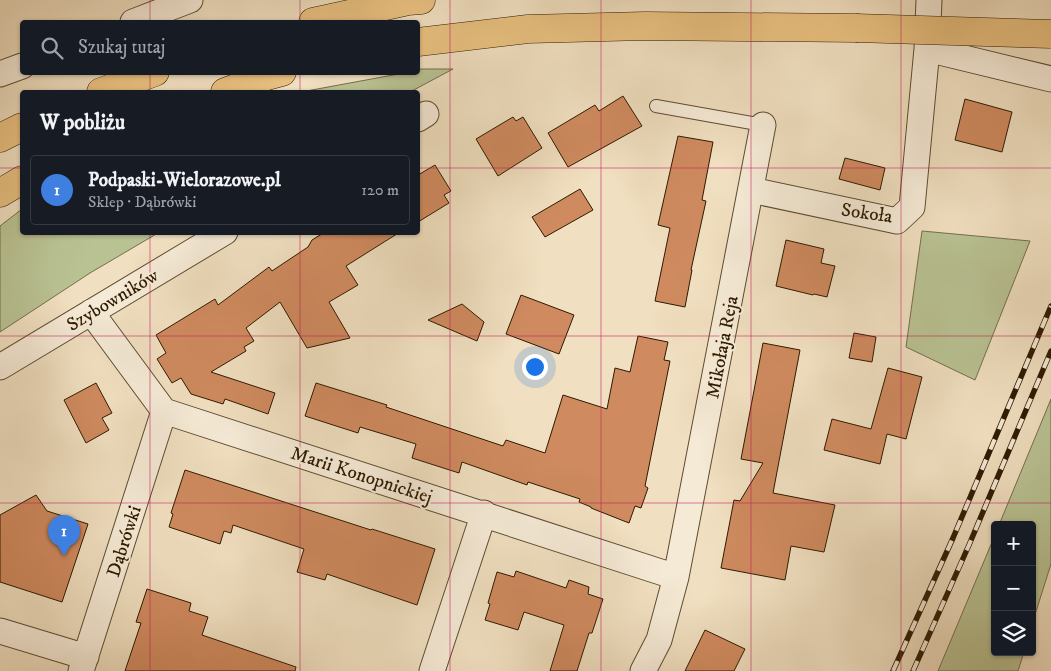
<!DOCTYPE html>
<html lang="pl">
<meta charset="utf-8">
<style>
body{margin:0;font-family:"IM FELL DW Pica",serif;background:#242831;color:#f1f3f6}
.controls{position:absolute;right:15px;bottom:15px;display:grid;overflow:hidden;border-radius:5px;box-shadow:0 1px 4px #0004}
.controls button{width:45px;height:45px;display:grid;place-items:center;padding:0;border:0;border-bottom:1px solid #363941;background:#171b24;color:#f1f3f6;font:25px sans-serif}
.you{position:absolute;left:534px;top:366px;width:18px;height:18px;margin:-12px;border:4px solid #fff;border-radius:50%;background:#1a73e8;box-shadow:0 0 0 8px #1a73e833}
.badge{display:grid;place-items:center;width:32px;height:32px;border-radius:50%;background:#c59692;color:#fff;font-size:16px;font-weight:700}
.pin{position:absolute;translate:-50% -41px;filter:drop-shadow(0 1px 2px #0008)}
.pin::after{content:'';position:absolute;top:26px;width:18px;height:15px;background:inherit;clip-path:polygon(0 0,100% 0,50% 100%)}
.list{margin:0;padding:0;list-style:none}
h2{display:flex;justify-content:space-between;align-items:center;height:65px;margin:0;padding:0 20px;font-size:21px}
h2 small{font-size:16px;font-weight:400;color:#9ea1a6}
.list li{display:grid;grid-template-columns:32px 1fr auto;gap:15px;align-items:center;box-sizing:border-box;height:70px;margin:0 10px 10px;padding:0 10px;border:1px solid #363941;border-radius:5px}
.list b{display:block;font-size:19px;white-space:nowrap}
.list p{margin:0;font-size:16px;white-space:nowrap;color:#9ea1a6}
.list em{font-size:16px;font-style:normal;color:#9ea1a6}
.icon{flex:none;width:28px;height:28px;fill:none;stroke:currentColor;stroke-width:2;stroke-linecap:round;stroke-linejoin:round}
.map{position:relative;flex:none;width:1051px;height:671px;overflow:hidden}
.search{position:absolute;background:#171b24;box-shadow:0 1px 4px #0004;left:20px;top:20px;width:400px;height:55px;display:flex;align-items:center;gap:12px;box-sizing:border-box;padding:0 18px;border-radius:5px;color:#9ea1a6;font-size:19px}
.panel{position:absolute;background:#171b24;box-shadow:0 1px 4px #0004;left:20px;top:90px;width:400px;height:145px;border-radius:5px}
.map>svg:first-child{display:block}
.green{fill:#b9c293;stroke:#746e4a}
.building{fill:#cf8a5f;stroke:#2e1a00}
.lines{fill:none;stroke-linecap:round;stroke-linejoin:round}
.lane-casing{stroke:#5e4b30;stroke-width:14}
.street-casing{stroke:#5e4b30;stroke-width:27}
.primary-casing{stroke:#2e1a00;stroke-width:29}
.lane{stroke:#f5ead6;stroke-width:12}
.street{stroke:#f5ead6;stroke-width:25}
.primary{stroke:#e8c080;stroke-width:28}
.rail-casing{stroke:#2e1a00;stroke-width:5.5}
.rail{stroke:#f5ead6;stroke-width:4;stroke-dasharray:11;stroke-linecap:butt}
.primary-bridge-casing{stroke:#2e1a00;stroke-width:29;stroke-linecap:butt}
.primary-bridge{stroke:#e8c080;stroke-width:28}
.grid{fill:none;stroke:#c2185b;stroke-width:1;stroke-opacity:0.55}
.labels{text-anchor:middle;stroke-width:4;stroke-linejoin:round;paint-order:stroke}
.street-label{font-size:19px;fill:#2e1a00;stroke:#f5ead6}
</style>
<div class="map">
<svg width="1051" height="671" viewBox="0 0 1051 671">
<rect width="100%" height="100%" fill="#f0dfc0"/>
<filter id="stains"><feTurbulence type="fractalNoise" baseFrequency=".004" numOctaves="4"/><feColorMatrix values="0 0 0 0 .2 0 0 0 0 .09 0 0 0 0 .02 0 0 0 .5 -.17"/></filter>
<radialGradient id="worn" r=".72"><stop offset=".6" stop-color="#630" stop-opacity="0"/><stop offset="1" stop-color="#630" stop-opacity=".3"/></radialGradient>
<path class="green" d="M421,69H453L410,92H301L404,73L418,72V70Z
M22,209V232L158,233L90,273L0,332V226Z
M922,231L1030,241L975,380L906,347Z
M1051,399V564L1032,624V525H999Z
M995,535V652H1024L1018,671H938Z"/>
<path class="building" d="M623,96L642,126L568,167L548,133L595,105L599,111Z
M965,99L1012,112L1002,152L955,140Z
M513,117L516,121L523,117L542,148L498,176L476,139Z
M678,136L713,142L702,200L706,201L691,270H692L685,307L655,301L670,228L658,225Z
M845,158L885,168L880,190L839,179Z
M435,165L451,191L444,195L449,203L418,222V175Z
M580,189L593,210L545,237L532,217Z
M325,232H400L346,266L358,285L329,302L350,338L307,348L280,302L246,328L254,341L244,347L246,351L211,372L275,393L268,414L225,399L223,404L191,394L181,378L172,383L157,359L166,353L156,335L215,299L218,305L269,267L272,271L308,247L312,240Z
M786,240L824,249L821,263L835,266L827,297L814,294L813,295L776,286Z
M521,295L574,315L559,354L506,334Z
M462,304L484,322L477,341L428,320Z
M854,333L876,337L872,362L849,358Z
M638,336L668,342L664,360L670,361L645,486L648,488L641,508L635,506L629,523L591,508V507L579,502L580,499L528,482L527,485L462,462L459,473L412,458L416,444L360,427L358,433L305,416L316,383L387,405L386,407L503,446L506,440L545,453L563,395L607,409L615,368L630,372Z
M763,343L800,350L773,493L835,505L824,552L791,546L785,580L721,568L734,500L740,501L763,463L741,459Z
M888,368L922,377L906,439L887,434L880,464L824,450L832,419L871,429Z
M96,383L112,413L102,418L109,430L86,443L64,400Z
M185,470L371,530L372,529L435,549L417,605L327,574L325,580L297,572L304,549L233,525L231,533L224,531L220,544L169,527L173,514L171,513Z
M36,495L47,511L88,524L62,602L0,582V515Z
M516,571L566,588L569,580L589,587L588,594L603,599L592,633H589L577,671H550L564,625L524,612L518,630L485,620L490,604L488,603L497,572L514,577Z
M147,589L191,603L189,611L208,617L202,635L296,667L295,671H125L141,623L136,622Z
M705,630L745,649L734,671H685Z"/>
<g class="lines">
<defs>
<path id="lane" d="M656,106L763,125"/>
<path id="street" d="M133,22L190,0
M927,49L1051,79
M0,74L22,66
M418,119L426,114
M751,190L897,221L912,207L927,49L929,0
M91,312L164,411L676,577
M0,367L225,232
M0,631L86,657
M81,671L164,411
M432,671L484,513
M643,671L659,640L676,577L763,125"/>
<path id="primary" d="M313,22L408,1L421,0
M418,42L528,29L645,26L856,28
M101,92L155,72
M225,92L267,76L282,72
M0,138L22,127
M0,193L22,180"/>
</defs>
<use href="#lane" class="lane-casing"/>
<use href="#street" class="street-casing"/>
<use href="#primary" class="primary-casing"/>
<use href="#lane" class="lane"/>
<use href="#street" class="street"/>
<use href="#primary" class="primary"/>
<defs>
<path id="rail" d="M893,671L953,538L1051,306
M913,671L969,545L1051,351"/>
</defs>
<use href="#rail" class="rail-casing"/>
<use href="#rail" class="rail"/>
<defs>
<path id="primary-bridge" d="M856,28L1051,34"/>
</defs>
<use href="#primary-bridge" class="primary-bridge-casing"/>
<use href="#primary-bridge" class="primary-bridge"/>
</g>
<path class="grid" d="M150,0V22M300,0V22M450,0V671M601,0V671M751,0V671M901,0V671M150,72V92M300,72V92M0,168H22M418,168H1051M150,232V671M300,232V671M0,336H1051M0,503H1051"/>
<g class="labels">
<g class="street-label">
<text transform="translate(867 212) rotate(8)" y="7">Sokoła</text>
<text transform="translate(112 299) rotate(-31)" y="7">Szybowników</text>
<text transform="translate(721 347) rotate(-79)" y="7">Mikołaja Reja</text>
<text transform="translate(362 474) rotate(18)" y="7">Marii Konopnickiej</text>
<text transform="translate(123 541) rotate(-72)" y="7">Dąbrówki</text>
</g>
</g>
<rect width="100%" height="100%" filter="url(#stains)"/>
<rect width="100%" height="100%" fill="url(#worn)"/>
</svg>
<div class="controls">
<button>+</button>
<button>−</button>
<button><svg class="icon" aria-label="layers" viewBox="0 0 24 24"><path d="M12 4l9 5-9 5-9-5zM3 14l9 5 9-5"/></svg></button>
</div>
<div class="you"></div>
<div class="pin badge" style="left:64px;top:556px;background:#3f7fe0">1</div>
<div class="search"><svg class="icon" aria-label="search" viewBox="0 0 24 24"><circle cx="10" cy="10" r="6"/><path d="M15 15l6 6"/></svg>Szukaj tutaj</div>
<section class="panel">
<h2>W pobliżu<small></small></h2>
<ul class="list">
<li><span class="badge" style="background:#3f7fe0">1</span><div><b>Podpaski-Wielorazowe.pl</b><p>Sklep · Dąbrówki</p></div><em>120 m</em></li>
</ul>
</section>
</div>
